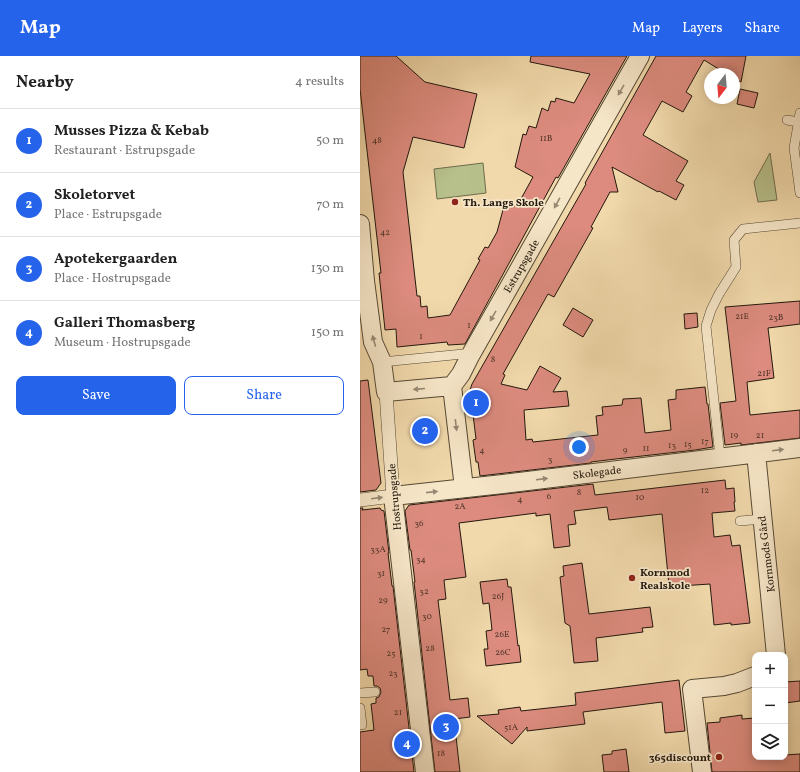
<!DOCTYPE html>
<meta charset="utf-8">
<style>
body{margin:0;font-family:Vollkorn,serif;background:#f2f2f2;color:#222}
.controls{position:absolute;right:12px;bottom:12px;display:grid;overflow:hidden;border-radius:8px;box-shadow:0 2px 10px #0003}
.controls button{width:36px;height:36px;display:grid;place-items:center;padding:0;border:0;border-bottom:1px solid #e0e0e0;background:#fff;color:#222;font:20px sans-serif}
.compass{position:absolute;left:344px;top:12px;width:36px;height:36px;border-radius:50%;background:#fff;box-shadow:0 2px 10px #0003;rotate:196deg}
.you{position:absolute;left:219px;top:391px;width:14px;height:14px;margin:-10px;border:3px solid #fff;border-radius:50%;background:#1a73e8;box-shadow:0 0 0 6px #1a73e833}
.badge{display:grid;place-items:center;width:26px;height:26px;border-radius:50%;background:#2563eb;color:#fff;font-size:13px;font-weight:700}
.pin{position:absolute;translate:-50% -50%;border:2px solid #fff;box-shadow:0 1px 4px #0006}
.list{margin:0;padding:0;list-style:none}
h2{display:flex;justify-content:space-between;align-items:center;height:52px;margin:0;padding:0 16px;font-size:17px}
h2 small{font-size:13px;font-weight:400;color:#767676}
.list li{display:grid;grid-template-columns:26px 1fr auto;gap:12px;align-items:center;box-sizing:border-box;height:64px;padding:0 16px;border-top:1px solid #e0e0e0}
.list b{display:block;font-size:15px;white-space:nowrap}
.list p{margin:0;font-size:13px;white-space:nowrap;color:#767676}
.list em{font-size:13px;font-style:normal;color:#767676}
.actions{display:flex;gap:8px;padding:12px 16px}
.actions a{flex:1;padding:9px 0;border:1px solid #2563eb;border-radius:8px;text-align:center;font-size:14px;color:#2563eb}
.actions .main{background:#2563eb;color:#fff}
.icon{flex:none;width:22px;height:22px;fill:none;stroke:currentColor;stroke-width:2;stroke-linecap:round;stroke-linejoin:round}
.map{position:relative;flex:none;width:440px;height:716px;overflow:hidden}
header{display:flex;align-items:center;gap:24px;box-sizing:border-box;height:56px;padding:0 20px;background:#2563eb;color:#fff}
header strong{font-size:19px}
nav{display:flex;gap:22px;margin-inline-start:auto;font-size:14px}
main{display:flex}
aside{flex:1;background:#fff}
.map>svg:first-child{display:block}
.green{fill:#b7c08b;stroke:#6d6c4c}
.building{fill:#dc8b7e;stroke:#23180d}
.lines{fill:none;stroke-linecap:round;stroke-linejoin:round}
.service-casing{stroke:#564834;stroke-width:10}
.pedestrian-casing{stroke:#564834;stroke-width:14}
.minor-casing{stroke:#564834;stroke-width:20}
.service{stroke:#f6e6c8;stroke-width:9}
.pedestrian{stroke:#f6e6c8;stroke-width:13}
.minor{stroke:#f6e6c8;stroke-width:18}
.oneway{fill:#978974}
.poi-dot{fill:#8f2418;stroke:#f6e6c8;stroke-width:1.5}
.labels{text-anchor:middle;stroke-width:3.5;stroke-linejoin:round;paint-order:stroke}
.number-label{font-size:9px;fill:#513529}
.poi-label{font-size:11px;font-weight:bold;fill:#23180d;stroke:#f6e6c8;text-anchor:start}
.street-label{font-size:11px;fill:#23180d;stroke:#f6e6c8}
</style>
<header>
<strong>Map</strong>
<nav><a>Map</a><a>Layers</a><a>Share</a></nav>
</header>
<main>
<aside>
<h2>Nearby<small>4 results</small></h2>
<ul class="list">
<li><span class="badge">1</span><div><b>Musses Pizza &amp; Kebab</b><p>Restaurant · Estrupsgade</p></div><em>50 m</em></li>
<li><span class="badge">2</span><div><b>Skoletorvet</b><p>Place · Estrupsgade</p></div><em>70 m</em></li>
<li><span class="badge">3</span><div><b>Apotekergaarden</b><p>Place · Hostrupsgade</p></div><em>130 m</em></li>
<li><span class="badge">4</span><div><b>Galleri Thomasberg</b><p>Museum · Hostrupsgade</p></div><em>150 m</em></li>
</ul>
<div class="actions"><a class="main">Save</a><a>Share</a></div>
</aside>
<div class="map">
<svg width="440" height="716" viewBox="0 0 440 716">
<rect width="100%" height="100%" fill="#f1d9ab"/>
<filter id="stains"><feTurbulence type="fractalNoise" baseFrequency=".005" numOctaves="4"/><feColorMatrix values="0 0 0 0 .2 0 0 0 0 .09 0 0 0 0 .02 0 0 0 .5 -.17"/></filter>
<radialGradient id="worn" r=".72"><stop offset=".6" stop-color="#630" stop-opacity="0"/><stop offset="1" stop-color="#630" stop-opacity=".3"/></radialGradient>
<path class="green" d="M410,97L417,144L398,146L394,126Z
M123,107L126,137L77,143L74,113Z"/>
<path class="building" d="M0,0H36L65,26L117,38L104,92L53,81L43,116L57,240H60L61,251L67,250L68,262L90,259L120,204L118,203L125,191L128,192L137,176L144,150H157L173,121L155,111L163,78L166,79L169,70L176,72L182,52L188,55L191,45L195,46L196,42L214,47L230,18L170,6L171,0H267L198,122L196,121L105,288L88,289L87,286L37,291L36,273L25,274L19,217H21L0,33Z
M296,0H386L381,26L374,22V18H367L344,4L326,36L332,40L323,56L302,45L283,79L328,105L316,125L324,129L316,144L299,135L298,136L252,111L258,136H250L231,171L233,172L194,241L188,238L143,318L145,319L141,328L167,334L180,310L201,322L193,336L207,335L209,350L164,354L166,384L172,383L173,386L238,379L236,360L243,359L242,351L262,349L263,343L281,342L285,377L311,374L308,344L316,343V334L345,331L347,348H348L353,391L335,394L247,404L231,406V407L120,420L118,406H116L113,384L116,383L110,334L112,328L226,128L225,127Z
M380,33L398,37L394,52L377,48Z
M440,245V268L408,272L414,322L387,326L390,359L440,354V382L381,389V387L365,389L360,347L376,345L365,251Z
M213,252L233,264L223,281L203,269Z
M337,257L338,271L325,273L324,258Z
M8,324L21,427L16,434L0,436V325Z
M365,424L366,433L374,432L375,446H374L375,455L352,457L354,481L370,479L372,490L380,489L390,567L371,569V567L354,569L350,528L320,530H309L302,458L249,464L247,451L214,455L216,468L208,469L210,490L194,492L190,458L176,460V457L99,467L106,521L84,524L86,543L78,544L90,644L108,642L110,661L94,663L100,716H75L54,526H55L51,494H50L45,455L49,449L233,428L235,439Z
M0,452H3L2,454L20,452L21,454L24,455L29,497H28L32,530H33L54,716H0V676L14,674L11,648L16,647V642L19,641L21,636L20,632L17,630H14L13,620H8L7,613L0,614Z
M222,507L229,558L290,551L293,571L282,572L283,576L236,582L238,605L214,607L210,570L205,567L200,521L204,520L203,510Z
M147,523L148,531H151L158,590L159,589L161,606L126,610L124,593H128L126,575L132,574L129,547L123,548L120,526Z
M319,624L325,675L305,677L302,646L223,656L225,668L167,675V671L152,688L117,660L139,658L138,654L160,651L161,655L216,649L215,637Z
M440,625V645L425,647V626Z
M382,659V663L395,662V701H425V699L440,698V716H352L347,667L360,666V662Z
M266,693L269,716H244L242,699L252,698V695Z"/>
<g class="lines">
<defs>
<path id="service" d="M440,57L434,92L440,137
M427,64L438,66
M22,306L103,298L110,300
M360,401L346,270L351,254L359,238L376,211L374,184L383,173L440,167
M380,465L402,463
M0,637L15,636
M0,652L2,669"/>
<path id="pedestrian" d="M0,444L33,440L26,336"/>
<path id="minor" d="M0,168L5,225L13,286L22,306L26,336L92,330
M396,397L416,599
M104,432L92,330L101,318L110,300L280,0
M65,716L33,440L143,428L440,392
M342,716L332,633L364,630L377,627L395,620"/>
</defs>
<use href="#service" class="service-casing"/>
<use href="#pedestrian" class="pedestrian-casing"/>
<use href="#minor" class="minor-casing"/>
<use href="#service" class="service"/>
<use href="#pedestrian" class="pedestrian"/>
<use href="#minor" class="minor"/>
</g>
<defs><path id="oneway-solid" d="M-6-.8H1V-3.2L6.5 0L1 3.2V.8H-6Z"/></defs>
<g class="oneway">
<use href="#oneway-solid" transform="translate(261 34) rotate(120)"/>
<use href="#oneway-solid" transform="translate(197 147) rotate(119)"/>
<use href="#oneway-solid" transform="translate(133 260) rotate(120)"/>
<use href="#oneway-solid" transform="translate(14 285) rotate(-105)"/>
<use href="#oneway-solid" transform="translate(59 333) rotate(175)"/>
<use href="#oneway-solid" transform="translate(96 369) rotate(83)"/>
<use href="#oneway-solid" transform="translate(418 394) rotate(-7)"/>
<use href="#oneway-solid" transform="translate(182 423) rotate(-7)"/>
<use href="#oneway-solid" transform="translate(72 436) rotate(-6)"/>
<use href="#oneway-solid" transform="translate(17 442) rotate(-7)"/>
</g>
<g class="poi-dot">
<circle cx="95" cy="146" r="4"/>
<circle cx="272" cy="522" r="4"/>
<circle cx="359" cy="701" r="4"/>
</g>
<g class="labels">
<g class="number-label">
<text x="186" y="85">11B</text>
<text x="17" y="87">48</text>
<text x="25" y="179">42</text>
<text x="382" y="263">21E</text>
<text x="416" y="264">23B</text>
<text x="109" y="272">1</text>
<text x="61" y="283">1</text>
<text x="133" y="306">8</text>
<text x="404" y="320">21F</text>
<text x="374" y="382">19</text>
<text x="400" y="382">21</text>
<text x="345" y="388">17</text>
<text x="328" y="391">15</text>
<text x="312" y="392">13</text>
<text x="286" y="395">11</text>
<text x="122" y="397">4</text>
<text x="265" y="397">9</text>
<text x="190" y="406">3</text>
<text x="345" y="437">12</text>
<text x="219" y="439">8</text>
<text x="189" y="443">6</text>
<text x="280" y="444">10</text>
<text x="160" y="446">4</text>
<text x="100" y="453">2A</text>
<text x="59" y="470">36</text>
<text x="18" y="496">33A</text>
<text x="61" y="506">34</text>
<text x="21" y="520">31</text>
<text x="64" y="538">32</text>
<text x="138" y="543">26J</text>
<text x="23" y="547">29</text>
<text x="67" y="563">30</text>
<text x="26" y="576">27</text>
<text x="142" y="581">26E</text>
<text x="70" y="595">28</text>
<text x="143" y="599">26C</text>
<text x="31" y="600">25</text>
<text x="33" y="620">23</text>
<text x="38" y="659">21</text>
<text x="151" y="674">51A</text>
<text x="81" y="700">18</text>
</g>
<g class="poi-label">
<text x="103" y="150">Th. Langs Skole</text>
<text x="280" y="520">Kornmod<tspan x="280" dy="13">Realskole</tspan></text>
<text x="351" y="705" text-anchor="end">365discount</text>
</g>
<g class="street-label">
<text transform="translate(161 210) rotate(-60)" y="4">Estrupsgade</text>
<text transform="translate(237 416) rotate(-7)" y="4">Skolegade</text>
<text transform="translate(34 441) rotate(-95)" y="4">Hostrupsgade</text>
<text transform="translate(406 498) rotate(-97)" y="4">Kornmods Gård</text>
</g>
</g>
<rect width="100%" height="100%" filter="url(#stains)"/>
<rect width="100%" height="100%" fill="url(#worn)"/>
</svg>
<div class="controls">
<button>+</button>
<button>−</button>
<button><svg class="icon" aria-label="layers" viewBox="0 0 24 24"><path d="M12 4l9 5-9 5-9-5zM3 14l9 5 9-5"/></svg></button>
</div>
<svg class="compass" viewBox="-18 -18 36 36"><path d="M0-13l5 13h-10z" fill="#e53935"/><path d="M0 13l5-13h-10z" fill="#767676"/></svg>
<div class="you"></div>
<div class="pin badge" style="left:116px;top:347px">1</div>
<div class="pin badge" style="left:65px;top:375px">2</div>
<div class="pin badge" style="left:86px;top:671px">3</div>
<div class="pin badge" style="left:47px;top:688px">4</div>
</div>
</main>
